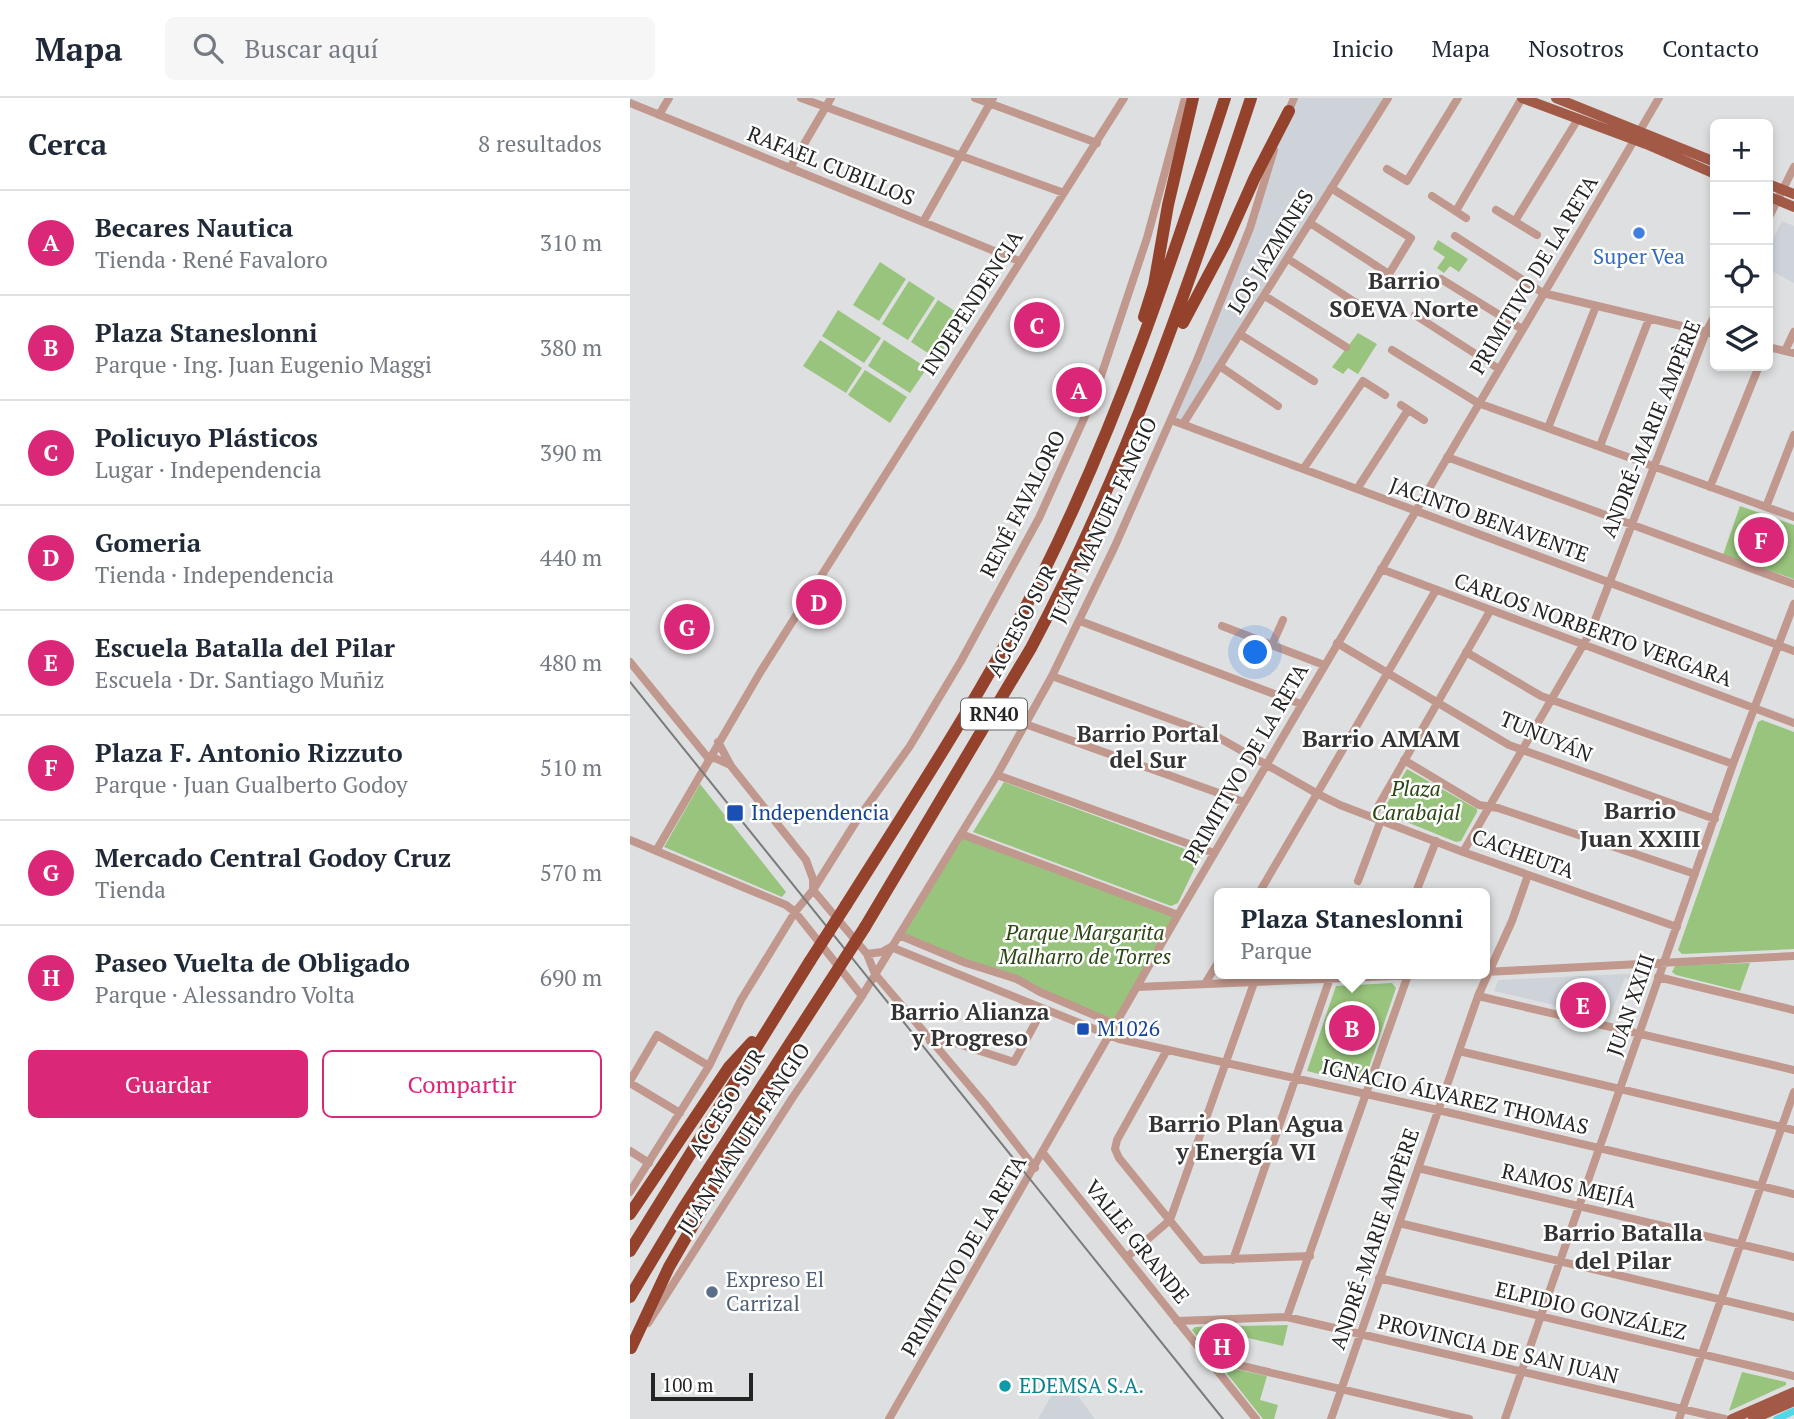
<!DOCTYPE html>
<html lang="es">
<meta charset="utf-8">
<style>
body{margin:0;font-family:"PT Serif",serif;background:#f6f6f7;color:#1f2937}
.controls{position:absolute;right:21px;top:21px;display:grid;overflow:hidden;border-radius:10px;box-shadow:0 4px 10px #0003}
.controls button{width:63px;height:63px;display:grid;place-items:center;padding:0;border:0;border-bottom:2px solid #e0e1e3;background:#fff;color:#1f2937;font:35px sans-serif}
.scale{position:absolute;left:21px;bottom:18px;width:102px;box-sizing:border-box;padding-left:7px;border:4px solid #232424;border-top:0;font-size:19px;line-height:24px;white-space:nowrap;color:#232424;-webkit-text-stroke:5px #fff;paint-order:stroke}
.you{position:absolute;left:626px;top:555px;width:24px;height:24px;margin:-18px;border:5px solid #fff;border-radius:50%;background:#1a73e8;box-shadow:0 0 0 10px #1a73e833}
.badge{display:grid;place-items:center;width:46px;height:46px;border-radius:50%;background:#db2777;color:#fff;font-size:23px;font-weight:700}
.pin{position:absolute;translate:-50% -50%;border:4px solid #fff;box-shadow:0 2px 7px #0006}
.popup{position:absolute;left:584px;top:790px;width:276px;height:91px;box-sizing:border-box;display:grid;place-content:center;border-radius:10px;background:#fff;filter:drop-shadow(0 2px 5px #0005);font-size:23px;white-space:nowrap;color:#747a83}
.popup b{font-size:26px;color:#1f2937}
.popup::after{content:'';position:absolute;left:50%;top:100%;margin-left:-14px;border:14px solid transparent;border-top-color:#fff}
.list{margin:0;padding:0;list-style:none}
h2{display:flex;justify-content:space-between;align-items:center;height:91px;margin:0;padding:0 28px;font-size:30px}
h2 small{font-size:23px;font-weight:400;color:#747a83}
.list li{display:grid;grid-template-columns:46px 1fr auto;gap:21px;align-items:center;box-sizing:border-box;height:105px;padding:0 28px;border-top:2px solid #e0e1e3}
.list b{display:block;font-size:26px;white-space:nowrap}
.list p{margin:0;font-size:23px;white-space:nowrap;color:#747a83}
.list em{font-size:23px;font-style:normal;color:#747a83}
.actions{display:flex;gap:14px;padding:21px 28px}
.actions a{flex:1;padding:16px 0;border:2px solid #db2777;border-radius:10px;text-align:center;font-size:24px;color:#db2777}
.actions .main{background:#db2777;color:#fff}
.icon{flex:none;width:38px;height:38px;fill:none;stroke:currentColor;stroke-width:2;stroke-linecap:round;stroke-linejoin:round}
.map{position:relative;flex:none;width:1164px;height:1321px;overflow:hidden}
header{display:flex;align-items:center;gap:42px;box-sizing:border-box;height:98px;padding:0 35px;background:#fff;border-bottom:2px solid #e0e1e3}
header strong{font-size:33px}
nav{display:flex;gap:38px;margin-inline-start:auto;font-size:24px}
.search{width:490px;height:63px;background:#f6f6f7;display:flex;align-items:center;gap:18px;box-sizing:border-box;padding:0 24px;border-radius:10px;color:#747a83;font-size:26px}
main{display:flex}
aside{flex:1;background:#fff}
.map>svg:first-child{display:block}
.built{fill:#ced3da}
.green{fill:#98c47d}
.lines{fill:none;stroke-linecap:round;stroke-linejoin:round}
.canal{stroke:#50d7e8;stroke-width:7}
.minor{stroke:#c1988d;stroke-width:8}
.major{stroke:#a25a47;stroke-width:10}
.highway{stroke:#95422c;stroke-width:12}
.tram{stroke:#7a7b7b;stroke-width:2}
.highway-bridge{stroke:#95422c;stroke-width:12}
.shop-dot{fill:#3f7fe0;stroke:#fff;stroke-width:2.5}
.transit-dot{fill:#1a4fb4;stroke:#fff;stroke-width:2.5}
.service-dot{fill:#5c6f8a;stroke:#fff;stroke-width:2.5}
.culture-dot{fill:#0f9aa8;stroke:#fff;stroke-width:2.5}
.labels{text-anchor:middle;stroke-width:5;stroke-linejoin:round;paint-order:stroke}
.shield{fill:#fff;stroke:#656666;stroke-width:2}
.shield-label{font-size:19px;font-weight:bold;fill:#232424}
.street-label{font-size:21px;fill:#232424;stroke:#fff}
.shop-label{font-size:21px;fill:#366cbe;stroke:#fff}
.park-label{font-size:21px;font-style:italic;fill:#294711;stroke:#fff}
.transit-label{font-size:21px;fill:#164399;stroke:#fff;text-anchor:start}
.service-label{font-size:21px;fill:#4e5e75;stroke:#fff;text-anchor:start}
.culture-label{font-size:21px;fill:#0d838f;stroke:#fff;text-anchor:start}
.neighbourhood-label{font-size:23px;font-weight:bold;fill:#343435;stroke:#fff}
.quarter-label{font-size:24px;font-weight:bold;fill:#343435;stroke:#fff}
</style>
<header>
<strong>Mapa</strong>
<div class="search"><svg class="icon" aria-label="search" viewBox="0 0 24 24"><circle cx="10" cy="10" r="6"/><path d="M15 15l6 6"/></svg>Buscar aquí</div>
<nav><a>Inicio</a><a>Mapa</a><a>Nosotros</a><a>Contacto</a></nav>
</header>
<main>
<aside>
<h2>Cerca<small>8 resultados</small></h2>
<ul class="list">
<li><span class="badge">A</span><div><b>Becares Nautica</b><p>Tienda · René Favaloro</p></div><em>310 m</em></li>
<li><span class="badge">B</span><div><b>Plaza Staneslonni</b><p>Parque · Ing. Juan Eugenio Maggi</p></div><em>380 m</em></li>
<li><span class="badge">C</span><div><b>Policuyo Plásticos</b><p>Lugar · Independencia</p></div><em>390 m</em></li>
<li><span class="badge">D</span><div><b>Gomeria</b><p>Tienda · Independencia</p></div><em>440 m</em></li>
<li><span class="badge">E</span><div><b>Escuela Batalla del Pilar</b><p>Escuela · Dr. Santiago Muñiz</p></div><em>480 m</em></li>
<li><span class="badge">F</span><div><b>Plaza F. Antonio Rizzuto</b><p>Parque · Juan Gualberto Godoy</p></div><em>510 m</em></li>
<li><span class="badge">G</span><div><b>Mercado Central Godoy Cruz</b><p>Tienda</p></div><em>570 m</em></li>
<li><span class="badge">H</span><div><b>Paseo Vuelta de Obligado</b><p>Parque · Alessandro Volta</p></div><em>690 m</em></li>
</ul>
<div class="actions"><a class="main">Guardar</a><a>Compartir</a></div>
</aside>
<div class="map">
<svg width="1164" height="1321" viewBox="0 0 1164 1321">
<rect width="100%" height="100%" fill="#dedfe0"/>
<path class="built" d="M664,0H758L553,326L541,322L567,262Z
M1152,123L1164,128V185L1138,171V151Z
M1015,875L1018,879L1016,885L995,880L979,920L864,893L868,882Z
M433,1278L465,1321H408Z"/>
<path class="green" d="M808,142L838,161L829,174L820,168L814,175L807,170L815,159L803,151Z
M250,164L276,181L249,223L223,207Z
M279,183L305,200L278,242L252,226Z
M308,202L334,219L307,261L281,244Z
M208,212L251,240L234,265L192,238Z
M728,235L747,246L728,276L718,270L713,276L702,269Z
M190,242L232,270L216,295L173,268Z
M254,242L297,270L280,295L238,268Z
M235,272L277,299L260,325L218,297Z
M1110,408L1164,427V481L1093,457Z
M1132,622L1164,634V851L1052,856L1048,852L1128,624Z
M777,671L847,711V714L831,743L826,744L752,714Z
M374,684L571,757L548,805L541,808L343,734Z
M70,686L156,794L152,799L34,749Z
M331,736L548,817L485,926L269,837Z
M1120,865L1110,893L1046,877L1042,874L1045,868L1050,867Z
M762,885L766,890L734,984L729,986L677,973L706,888Z
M658,1227L653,1248L614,1239L607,1263L581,1257L562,1232L565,1229Z
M591,1268L637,1278L630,1302L648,1307L644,1321H633Z
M1112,1274L1156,1284V1287L1099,1313Z"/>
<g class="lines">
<path class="canal" d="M1147,1321L1164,1313"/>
<path class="minor" d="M171,0L434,95
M345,0L467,45
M0,5L389,163
M29,17L39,0
M657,17L664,0
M160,70L201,0
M757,71L777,83L828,0
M802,98L836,120
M866,112L907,137
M826,113L892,0
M1138,121L1164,69
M885,123L948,21
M293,124L363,0
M680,125L759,176L781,140L701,90
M825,138L913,195L1085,236
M658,161L742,215
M811,181L892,231
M635,198L716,249
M785,217L869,271
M611,237L684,283
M1138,249L1164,255
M762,252L848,305L1164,419
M1155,253L1164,234
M591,269L648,308
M771,307L794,322
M541,322L1164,553
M553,326L758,0
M918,330L966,208
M970,348L1019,221
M817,359L1164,486
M674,370L733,283L755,297
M1080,389L1129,268
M727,391L778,312
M1136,409L1164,337
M751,471L1164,625
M450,523L671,606
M592,528L694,567
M707,545L879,647L1085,721
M642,547L653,522
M836,554L911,598L1103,666
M0,564L79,661L85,660L100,667
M422,578L584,637L688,696L710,707L833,754L1047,829
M395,626L614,704
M88,644L101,668L176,762L183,781V792
M774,662L849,707L868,710L1065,776
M367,677L584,755
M742,719L860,513
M331,736L548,817
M0,742L156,807L165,814L232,898
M26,753L131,573L494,0
M833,754L960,535L1076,234L1085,217
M728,783L751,722
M183,792L237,856L245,876L355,1006L405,1070
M786,794L806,743
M629,795L806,492
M269,837L336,865L387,881L410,894L485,926
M261,849L489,941L808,1012L1164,1096
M237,856L252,854L261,849
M855,874L1164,858
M1028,879L1164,912
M576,884L589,863
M507,889L808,876
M848,898L1164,972
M300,943H319L384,964L413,911
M537,952L487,1042L485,1051L489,1060L572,1162L680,1158
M829,953L1164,1032
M0,983L27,937L79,968
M0,985L50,1015
M0,1053L19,1065
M413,1055L626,1321
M788,1070L1164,1159
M0,1094L79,968L111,902L165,814L183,792L227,722L280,648L331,563L409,420L465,296L517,140L555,0
M769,1125L1164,1219
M497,1159L540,1122L625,882
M603,1162L700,880
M749,1180L1164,1278
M657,1219L778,877
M547,1223L657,1219L1095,1321
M18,1225L163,999L232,898L367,677L422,578L485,448L567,262L620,130L644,52
M578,1260L839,1321
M259,1321L548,817L1029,0
M701,1321L848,898L882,823L898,777
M875,1321L1103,666L1164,506
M1049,1321L1164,994"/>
<path class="major" d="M892,0L1016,46L1085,76
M926,0L1085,64
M1138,86L1164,96
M1138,98L1164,109
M1102,1321L1164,1294
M1123,1321L1164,1303"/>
<path class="highway" d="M514,219L524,187L538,107L563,0
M553,225L595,146L625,79L659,13
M216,807C284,699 354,593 411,479C488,325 542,163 595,0
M235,829L401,550C494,375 559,188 621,0
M0,1116L99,969L122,944
M0,1153L180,863
M0,1199L52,1112L199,885
M1,1250L39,1169L126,1018L138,987"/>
<path class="tram" d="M0,584L593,1321"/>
<path class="highway-bridge" d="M180,863L216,807
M199,885L235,829"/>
</g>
<circle class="shop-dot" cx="1009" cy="135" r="7"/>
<g class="transit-dot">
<rect x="96" y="706" width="18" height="18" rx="3.5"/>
<rect x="446" y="924" width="14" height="14" rx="3.5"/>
</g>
<circle class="service-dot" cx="82" cy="1194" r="7"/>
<circle class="culture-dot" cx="375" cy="1288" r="7"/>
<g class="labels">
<rect class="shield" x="331" y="600.5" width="66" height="31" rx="5"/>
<g class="shield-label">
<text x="364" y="623">RN40</text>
</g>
<g class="street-label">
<text transform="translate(201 68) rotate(22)" y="7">RAFAEL CUBILLOS</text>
<text transform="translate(641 154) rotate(-58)" y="7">LOS JAZMINES</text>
<text transform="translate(904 177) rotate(-59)" y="7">PRIMITIVO DE LA RETA</text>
<text transform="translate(342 205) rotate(-57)" y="7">INDEPENDENCIA</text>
<text transform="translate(1021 331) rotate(-68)" y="7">ANDRÉ-MARIE AMPÈRE</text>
<text transform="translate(393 406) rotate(-63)" y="7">RENÉ FAVALORO</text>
<text transform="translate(474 422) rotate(-65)" y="7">JUAN MANUEL FANGIO</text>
<text transform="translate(859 422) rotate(20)" y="7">JACINTO BENAVENTE</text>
<text transform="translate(392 523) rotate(-62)" y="7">ACCESO SUR</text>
<text transform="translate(963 532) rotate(20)" y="7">CARLOS NORBERTO VERGARA</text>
<text transform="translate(916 639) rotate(23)" y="7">TUNUYÁN</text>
<text transform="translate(616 666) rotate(-60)" y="7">PRIMITIVO DE LA RETA</text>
<text transform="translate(893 756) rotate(20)" y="7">CACHEUTA</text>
<text transform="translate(1001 907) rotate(-71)" y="7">JUAN XXIII</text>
<text transform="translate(825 999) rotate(13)" y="7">IGNACIO ÁLVAREZ THOMAS</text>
<text transform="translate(97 1005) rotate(-58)" y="7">ACCESO SUR</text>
<text transform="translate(114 1041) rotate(-57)" y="7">JUAN MANUEL FANGIO</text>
<text transform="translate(939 1088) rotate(13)" y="7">RAMOS MEJÍA</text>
<text transform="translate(745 1141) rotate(-71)" y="7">ANDRÉ-MARIE AMPÈRE</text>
<text transform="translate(507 1144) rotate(51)" y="7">VALLE GRANDE</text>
<text transform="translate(334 1158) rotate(-60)" y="7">PRIMITIVO DE LA RETA</text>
<text transform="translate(961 1213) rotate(13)" y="7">ELPIDIO GONZÁLEZ</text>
<text transform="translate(868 1251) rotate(13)" y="7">PROVINCIA DE SAN JUAN</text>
</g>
<g class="shop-label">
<text x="1009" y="166">Super Vea</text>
</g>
<g class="park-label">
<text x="786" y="698">Plaza<tspan x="786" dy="24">Carabajal</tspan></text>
<text x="455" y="842">Parque Margarita<tspan x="455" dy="24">Malharro de Torres</tspan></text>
</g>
<g class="transit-label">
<text x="121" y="722">Independencia</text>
<text x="467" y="938">M1026</text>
</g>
<g class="service-label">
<text x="96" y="1189">Expreso El<tspan x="96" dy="24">Carrizal</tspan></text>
</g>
<g class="culture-label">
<text x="389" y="1295">EDEMSA S.A.</text>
</g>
<g class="neighbourhood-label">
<text x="518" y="644">Barrio Portal<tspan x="518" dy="26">del Sur</tspan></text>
<text x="340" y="922">Barrio Alianza<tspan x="340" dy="26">y Progreso</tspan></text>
</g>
<g class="quarter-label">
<text x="774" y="191">Barrio<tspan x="774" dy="28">SOEVA Norte</tspan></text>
<text x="751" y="649">Barrio AMAM</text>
<text x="1010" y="721">Barrio<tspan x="1010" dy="28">Juan XXIII</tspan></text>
<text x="616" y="1034">Barrio Plan Agua<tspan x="616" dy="28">y Energía VI</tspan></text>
<text x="993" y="1143">Barrio Batalla<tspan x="993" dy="28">del Pilar</tspan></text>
</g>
</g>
</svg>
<div class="controls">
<button>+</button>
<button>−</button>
<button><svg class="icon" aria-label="locate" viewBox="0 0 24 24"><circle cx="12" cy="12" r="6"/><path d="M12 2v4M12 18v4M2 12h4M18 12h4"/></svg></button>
<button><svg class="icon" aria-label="layers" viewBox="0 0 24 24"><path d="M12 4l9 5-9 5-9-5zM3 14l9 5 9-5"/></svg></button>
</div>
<div class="scale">100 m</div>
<div class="you"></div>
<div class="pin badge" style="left:449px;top:292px">A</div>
<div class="pin badge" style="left:722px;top:930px">B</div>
<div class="popup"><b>Plaza Staneslonni</b>Parque</div>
<div class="pin badge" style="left:407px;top:227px">C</div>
<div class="pin badge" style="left:189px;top:504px">D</div>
<div class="pin badge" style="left:953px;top:907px">E</div>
<div class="pin badge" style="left:1131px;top:442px">F</div>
<div class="pin badge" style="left:57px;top:529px">G</div>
<div class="pin badge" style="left:592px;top:1248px">H</div>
</div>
</main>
